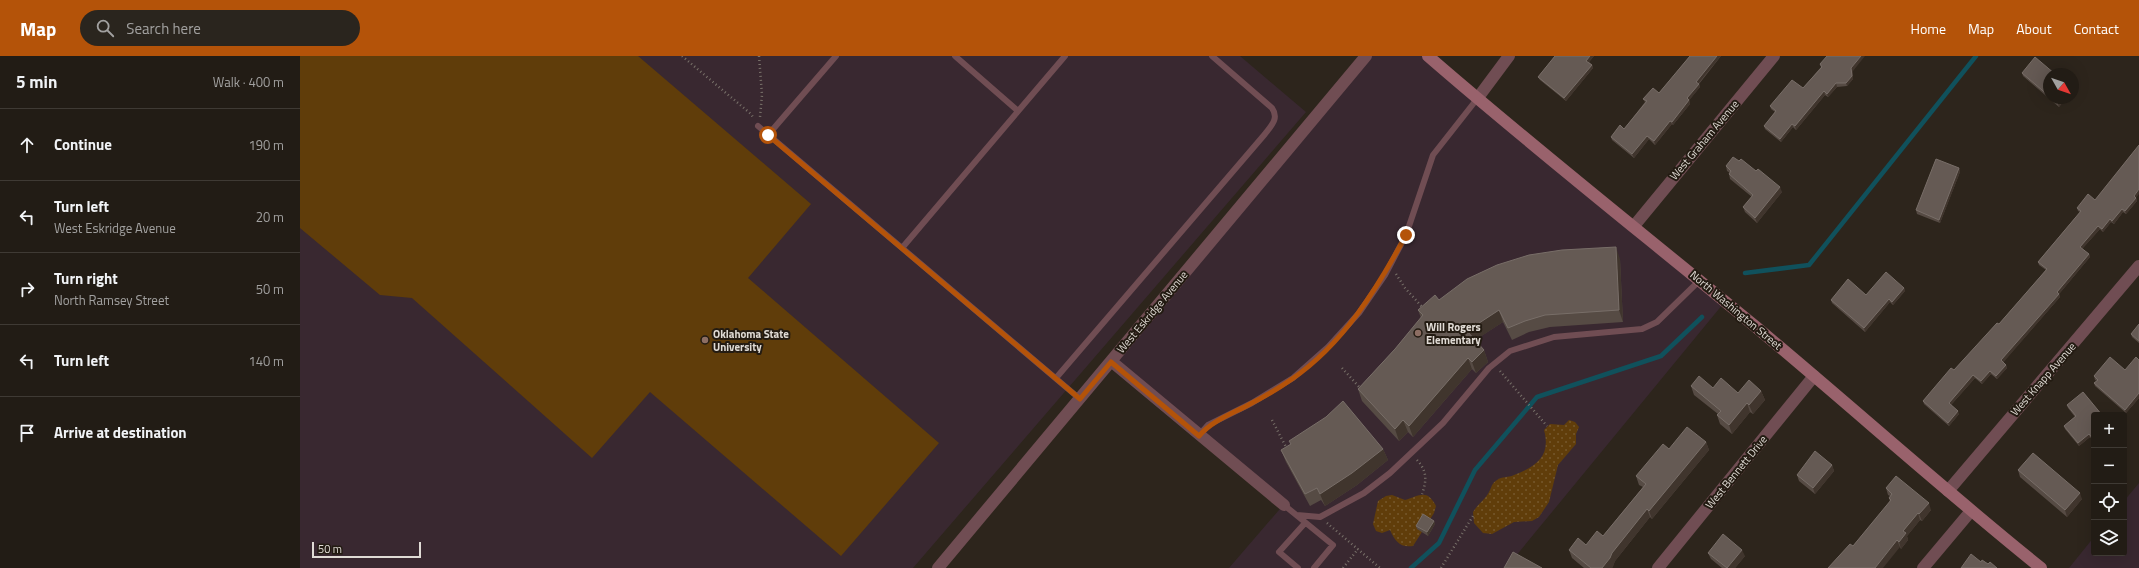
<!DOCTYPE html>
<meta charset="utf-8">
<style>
body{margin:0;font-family:"Titillium Web",sans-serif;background:#2a251e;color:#f1f3f6}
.controls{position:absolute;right:12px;bottom:12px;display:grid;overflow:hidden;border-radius:4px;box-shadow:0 4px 16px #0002}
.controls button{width:36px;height:36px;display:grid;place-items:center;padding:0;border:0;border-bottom:1px solid #3f3a34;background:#221c15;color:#f1f3f6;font:20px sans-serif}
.compass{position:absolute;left:1743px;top:12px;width:36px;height:36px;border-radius:50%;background:#221c15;box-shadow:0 4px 16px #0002;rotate:130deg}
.scale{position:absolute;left:12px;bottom:10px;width:109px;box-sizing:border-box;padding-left:4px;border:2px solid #e0dbd5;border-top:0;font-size:11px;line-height:14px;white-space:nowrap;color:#e0dbd5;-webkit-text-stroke:3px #231b12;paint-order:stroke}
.stop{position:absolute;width:12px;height:12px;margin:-9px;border:3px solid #b45309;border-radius:50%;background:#fff}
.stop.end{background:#b45309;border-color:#fff;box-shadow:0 1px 4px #0008}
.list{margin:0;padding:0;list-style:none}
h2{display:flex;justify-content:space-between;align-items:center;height:52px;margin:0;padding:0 16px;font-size:17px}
h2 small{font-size:13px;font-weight:400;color:#a2a1a0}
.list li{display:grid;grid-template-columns:26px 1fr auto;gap:12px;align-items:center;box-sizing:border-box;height:72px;padding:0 16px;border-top:1px solid #3f3a34}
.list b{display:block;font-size:15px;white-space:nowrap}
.list p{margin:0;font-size:13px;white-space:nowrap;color:#a2a1a0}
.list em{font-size:13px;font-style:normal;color:#a2a1a0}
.icon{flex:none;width:22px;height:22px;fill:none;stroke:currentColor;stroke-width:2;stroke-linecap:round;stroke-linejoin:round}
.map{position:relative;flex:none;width:1839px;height:512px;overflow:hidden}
header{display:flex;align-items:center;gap:24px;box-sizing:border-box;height:56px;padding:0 20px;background:#b45309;color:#fff}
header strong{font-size:19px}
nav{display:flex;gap:22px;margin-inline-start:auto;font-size:14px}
.search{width:280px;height:36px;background:#2a251e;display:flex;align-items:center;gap:10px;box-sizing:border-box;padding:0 14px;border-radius:22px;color:#a2a1a0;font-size:15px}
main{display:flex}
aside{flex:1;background:#221c15}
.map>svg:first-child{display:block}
.education{fill:#392830}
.grass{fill:url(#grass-dots)}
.garden{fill:#603d0a}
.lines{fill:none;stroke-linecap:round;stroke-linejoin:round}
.stream{stroke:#10515c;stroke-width:4.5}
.path{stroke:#79726a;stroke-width:2.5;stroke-dasharray:1 3;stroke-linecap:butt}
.lane{stroke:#704d53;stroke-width:6}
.street{stroke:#704d53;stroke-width:12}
.secondary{stroke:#99626c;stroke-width:12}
.wall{fill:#564b44}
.shaded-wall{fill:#40352d}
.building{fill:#655a54;stroke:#786e68}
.route{stroke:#b45309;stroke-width:5}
.education-dot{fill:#8d6e63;stroke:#231b12;stroke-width:1.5}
.labels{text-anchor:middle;stroke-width:4;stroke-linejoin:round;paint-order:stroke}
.street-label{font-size:11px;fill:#e0dbd5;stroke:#231b12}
.poi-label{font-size:11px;font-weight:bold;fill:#e0dbd5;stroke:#231b12;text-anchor:start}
</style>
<header>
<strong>Map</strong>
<div class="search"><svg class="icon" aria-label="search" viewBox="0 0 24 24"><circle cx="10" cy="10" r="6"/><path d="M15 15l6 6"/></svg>Search here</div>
<nav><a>Home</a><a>Map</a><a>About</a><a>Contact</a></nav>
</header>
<main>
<aside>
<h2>5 min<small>Walk · 400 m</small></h2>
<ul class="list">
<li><svg class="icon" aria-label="ahead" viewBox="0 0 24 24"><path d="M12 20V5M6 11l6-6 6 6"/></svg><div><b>Continue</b></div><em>190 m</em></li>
<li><svg class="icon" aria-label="left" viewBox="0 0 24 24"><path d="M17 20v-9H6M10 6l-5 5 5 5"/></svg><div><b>Turn left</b><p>West Eskridge Avenue</p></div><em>20 m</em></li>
<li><svg class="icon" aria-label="right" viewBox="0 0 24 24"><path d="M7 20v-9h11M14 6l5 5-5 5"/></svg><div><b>Turn right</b><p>North Ramsey Street</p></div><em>50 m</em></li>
<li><svg class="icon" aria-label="left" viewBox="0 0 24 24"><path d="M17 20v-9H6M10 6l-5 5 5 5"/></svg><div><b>Turn left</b></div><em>140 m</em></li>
<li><svg class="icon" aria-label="arrive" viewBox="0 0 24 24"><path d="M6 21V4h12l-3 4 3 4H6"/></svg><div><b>Arrive at destination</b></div></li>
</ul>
</aside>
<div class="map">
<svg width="1839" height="512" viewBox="0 0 1839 512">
<defs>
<pattern id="grass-dots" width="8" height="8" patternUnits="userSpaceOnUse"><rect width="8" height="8" fill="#603d0a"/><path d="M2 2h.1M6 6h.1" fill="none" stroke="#76582d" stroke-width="1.8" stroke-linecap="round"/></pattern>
</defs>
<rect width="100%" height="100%" fill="#2d251c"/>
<path class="education" d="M0,0H940L1006,56L613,512H0Z
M1067,0H1128L1423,248L1206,512H929L985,447L813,305Z
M1839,427V512H1769L1794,481V497H1824V445Z"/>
<path class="grass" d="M1269,364L1275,366L1279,371L1276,378V388L1258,409L1249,446L1239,461L1232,465L1214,466L1192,478L1183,477L1174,467L1173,456C1178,448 1186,443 1190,434C1192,430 1192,427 1197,424C1202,420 1208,422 1214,419C1237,410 1251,400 1244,374L1250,368L1264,369Z
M1092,439L1105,444C1119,440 1127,432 1136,450L1134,457L1113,490C1100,492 1095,485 1090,474L1082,477L1076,475L1073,468L1078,445L1086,440Z"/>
<path class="garden" d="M0,0H338L511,148L448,222L639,387L541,500L350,336L292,402L112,242L80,239L0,172Z"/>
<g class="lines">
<path class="stream" d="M1445,217L1509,209L1676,0
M1111,512L1139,487L1175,414L1237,341L1361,300L1402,261"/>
<path class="path" d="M382,0L451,58L454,63
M459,0L462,39L460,61
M1096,218L1105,232L1124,253
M1042,312L1061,333
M1200,315L1247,370
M972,364L987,393
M1117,404C1127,415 1127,424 1122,438
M1027,467L1080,512
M1043,512L1058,493
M1141,512L1173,460"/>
<path class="lane" d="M655,0L718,55
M765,0L602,192L780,343
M458,70L602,192
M468,79L536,0
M756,322L965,78C972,69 979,62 972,52L912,0
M899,379L908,369L952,347L993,322L1028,291L1059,257L1085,219L1106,179L1133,99L1177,43
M984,449L1033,489L1014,512
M997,459L1020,461L1064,437L1090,417L1143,367L1189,312L1210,295L1254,281L1342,273L1357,266L1400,224
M998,512L979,496L1005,467"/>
<path class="street" d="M1177,43L1209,0
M1334,170L1474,0
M811,305L984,449
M1648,435L1839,210
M638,512L1066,0
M1358,512L1514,320
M1623,512L1671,455"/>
<path class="secondary" d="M1128,0C1235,93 1347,181 1456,271C1552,351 1644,434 1741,512"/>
</g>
<path class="wall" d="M1255,0H1294L1289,6L1292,9L1293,12L1266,45L1240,24L1238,21Z
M1390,0H1421L1399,28L1400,31L1389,44L1390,48L1373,69L1372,68L1355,89L1349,83L1334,102L1312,84L1311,81L1324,73L1345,46L1343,43L1359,37Z
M1520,8L1553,15V23L1547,30L1537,31L1528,41L1525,39L1496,74L1493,71L1481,86L1465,73L1464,70L1475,56L1471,53L1470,50L1503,32L1521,11Z
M1722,17L1749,18V42H1766L1759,51L1723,20Z
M1439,105L1482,136L1457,167L1445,156L1443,151L1452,141L1430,123L1429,118L1430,117L1427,115L1426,110Z
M1659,112L1660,116L1640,167L1617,158L1616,154Z
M1836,142L1837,145L1826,158L1823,156L1814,168L1811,166L1803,176L1800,173L1782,193L1789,198L1790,201L1759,238L1760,241L1703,306L1706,309L1707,312L1697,323L1691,318L1682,328L1675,322L1651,349L1659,358L1649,370L1624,348L1623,345L1654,314L1699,268L1746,214L1739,209L1738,206L1780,156L1778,155L1777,152L1795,144Z
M1320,203L1323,266L1250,271L1229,276L1212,284L1203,266L1175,284L1184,294L1188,306L1176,317L1172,313L1113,381L1108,376L1099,385L1062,345L1058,333L1095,293L1121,262L1118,254L1139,244Z
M1604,232L1605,235L1593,249L1590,246L1565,276L1532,247L1531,244L1566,239Z
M1839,268V287L1832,281L1831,278Z
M1839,304V342L1826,357L1795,330L1794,327L1797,325L1795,324L1794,320L1825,314Z
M1391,330L1413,332L1438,337L1461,335L1465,344L1453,358L1450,356L1432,378L1420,368L1417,359L1418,358L1394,339Z
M1767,349L1794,359V386L1790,381L1779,390L1765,373L1764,370L1775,361L1768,352Z
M1406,386L1409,394L1352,463L1350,461L1315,505L1312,512H1284L1272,502L1269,494L1286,489L1303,480L1343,431L1339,429L1336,420L1369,393Z
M1083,393L1088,404L1057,429L1025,450L1021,444L1010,450L986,406L981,394Z
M1532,409L1534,415L1515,438L1499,425L1497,419Z
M1718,414L1782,443L1767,461L1720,421Z
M1586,432L1631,454L1622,465L1620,464L1607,480L1608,484L1601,493L1600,491L1553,490L1590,446L1589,442L1590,440L1588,439Z
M1134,465L1135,468L1128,480L1117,473L1116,470Z
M1408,497L1445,500L1435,512H1422L1411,503Z"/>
<path class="shaded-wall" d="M1290,0H1294L1287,8L1286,5Z
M1417,0H1421L1406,18L1398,28H1399L1400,31L1388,46L1387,42L1396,26Z
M1561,0H1565L1553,15V23L1547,30L1546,27L1551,12Z
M1292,9L1293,12L1266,45L1264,42Z
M1536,27L1537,31L1528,41L1527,38Z
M1524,35L1525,39L1496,74L1495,70Z
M1763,42H1766L1759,51L1758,48Z
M1389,44L1390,48L1373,69L1372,66Z
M1370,65L1372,68L1355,89L1354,85Z
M1492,68L1493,71L1481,86L1480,83Z
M1347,80L1349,83L1334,102L1332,98Z
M1659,112L1660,116L1640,167L1639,164Z
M1480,131L1482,136L1457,167L1455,162Z
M1839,133V138L1835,143L1834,140Z
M1836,142L1837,145L1826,158L1825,155Z
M1822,153L1823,156L1814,168L1812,165Z
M1810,163L1811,166L1803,176L1802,173Z
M1798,170L1800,173L1781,194L1780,191Z
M1316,191L1320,203L1323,266L1319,254Z
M1789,198L1790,201L1759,238L1760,241L1702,308L1701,304Z
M1604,232L1605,235L1593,249L1592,246Z
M1589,243L1590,246L1565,276L1564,272Z
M1199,254L1203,266L1171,287L1167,275Z
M1184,294L1188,306L1176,317L1172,306Z
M1168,302L1172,313L1113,381L1109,370Z
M1706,309L1707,312L1697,323L1696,320Z
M1690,315L1691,318L1682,328L1681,325Z
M1673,319L1675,322L1650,350L1649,347Z
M1461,335L1465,344L1453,358L1449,349Z
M1839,337V342L1826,357L1825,354Z
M1447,347L1450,356L1432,378L1429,369Z
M1658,355L1659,358L1649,370L1648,367Z
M1103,364L1108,376L1099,385L1095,373Z
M1789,378L1790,381L1779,390L1778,387Z
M1406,386L1409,394L1352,463L1349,455Z
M1083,393L1088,404L1057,429L1025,450L1020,438Z
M1532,409L1534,415L1515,438L1513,432Z
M1780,437L1782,443L1767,461L1765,454Z
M1629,447L1631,454L1622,465L1619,458Z
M1347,453L1350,461L1315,505L1313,511L1312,512H1302L1312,497Z
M1618,457L1620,464L1607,480L1608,484L1601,493L1599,486L1603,475Z
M1134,465L1135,468L1128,480L1127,476Z
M1597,484L1600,491L1583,512H1575Z
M1442,494L1445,500L1435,512H1427Z"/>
<path class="building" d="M1255,0H1290L1286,5L1292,9L1264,42L1238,21Z
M1390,0H1417L1396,26L1399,28L1387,42L1389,44L1372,66L1370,65L1354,85L1347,80L1332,98L1311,81L1320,69L1324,73L1347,45L1343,43L1353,32L1359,37Z
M1527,0H1561L1551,12L1552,20L1546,27H1536L1527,38L1524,35L1495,70L1492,68L1480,83L1464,70L1476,55L1470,50L1492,24L1503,32L1522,11L1520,8Z
M1735,1L1755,18H1749V40L1722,17Z
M1751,42H1763L1758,48Z
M1839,89V133L1834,140L1836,142L1825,155L1822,153L1812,165L1810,163L1802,173L1798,170L1780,191L1789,198L1757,236L1759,238L1701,304L1706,309L1696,320L1690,315L1681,325L1673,319L1649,347L1658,355L1648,367L1623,345L1651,312L1654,314L1697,267L1699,268L1747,213L1738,206L1781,155L1777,152L1788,138L1795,144Z
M1433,101L1439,105L1441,103L1456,115L1458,113L1480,131L1455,162L1443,151L1453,139L1429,118L1431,115L1426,110Z
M1636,103L1659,112L1639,164L1616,154Z
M1316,191L1319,254L1245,259L1225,265L1208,272L1199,254L1167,275L1184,294L1172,306L1168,302L1109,370L1103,364L1095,373L1058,333L1095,293L1123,259L1118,254L1135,239L1139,244L1167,223L1197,209L1229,199L1262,194Z
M1586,216L1604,232L1592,246L1589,243L1564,272L1531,244L1548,223L1566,239Z
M1839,268V285L1831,278Z
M1810,301L1825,314L1836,301L1839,304V337L1825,354L1794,327L1798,324L1794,320Z
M1399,320L1413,332L1421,322L1438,337L1449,324L1461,335L1449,349L1447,347L1429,369L1417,359L1421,355L1391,330Z
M1783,336L1802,359H1794V384L1789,378L1778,387L1764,370L1776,360L1767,349Z
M1043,345L1083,393L1052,417L1020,438L1017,432L1005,438L981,394L991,388L989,385L1026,361Z
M1387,371L1406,386L1349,455L1347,453L1312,497L1310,502L1302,512H1291L1269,494L1278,482L1286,489L1297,475L1303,480L1346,428L1336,420L1363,388L1369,393Z
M1515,395L1532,409L1513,432L1497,419Z
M1733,397L1780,437L1765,454L1718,414Z
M1596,420L1629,447L1619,458L1618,457L1603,475L1606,477L1599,486L1597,484L1575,512H1528L1550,488L1553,490L1591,444L1589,442L1592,438L1586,432Z
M1123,458L1134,465L1127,476L1116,470Z
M1423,478L1442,494L1427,512L1408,497Z
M1213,496L1242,512H1204Z
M1671,498L1681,506L1682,504L1688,508L1690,506L1697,512H1661Z"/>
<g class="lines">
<path class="route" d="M468,79L780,343L811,306L899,380C913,364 932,358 950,348C964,341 979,332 992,323C1043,288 1077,233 1106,179"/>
</g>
<g class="education-dot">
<circle cx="1118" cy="277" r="4"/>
<circle cx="405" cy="284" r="4"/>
</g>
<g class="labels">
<g class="street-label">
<text transform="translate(1404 84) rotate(-50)" y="4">West Graham Avenue</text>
<text transform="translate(1436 254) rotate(40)" y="4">North Washington Street</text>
<text transform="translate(852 256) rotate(-50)" y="4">West Eskridge Avenue</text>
<text transform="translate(1743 323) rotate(-49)" y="4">West Knapp Avenue</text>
<text transform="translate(1436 416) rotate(-51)" y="4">West Bennett Drive</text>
</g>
<g class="poi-label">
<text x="1126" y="275">Will Rogers<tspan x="1126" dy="13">Elementary</tspan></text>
<text x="413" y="282">Oklahoma State<tspan x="413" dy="13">University</tspan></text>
</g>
</g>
</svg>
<div class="controls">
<button>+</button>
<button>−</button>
<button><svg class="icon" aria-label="locate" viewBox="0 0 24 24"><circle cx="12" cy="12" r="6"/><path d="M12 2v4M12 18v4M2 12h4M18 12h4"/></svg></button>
<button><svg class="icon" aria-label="layers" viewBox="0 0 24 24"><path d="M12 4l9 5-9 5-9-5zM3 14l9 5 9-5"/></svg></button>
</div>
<svg class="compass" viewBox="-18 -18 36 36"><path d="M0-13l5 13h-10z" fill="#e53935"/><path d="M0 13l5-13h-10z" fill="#a2a1a0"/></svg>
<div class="scale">50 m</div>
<div class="stop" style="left:468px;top:79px"></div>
<div class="stop end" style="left:1106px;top:179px"></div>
</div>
</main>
